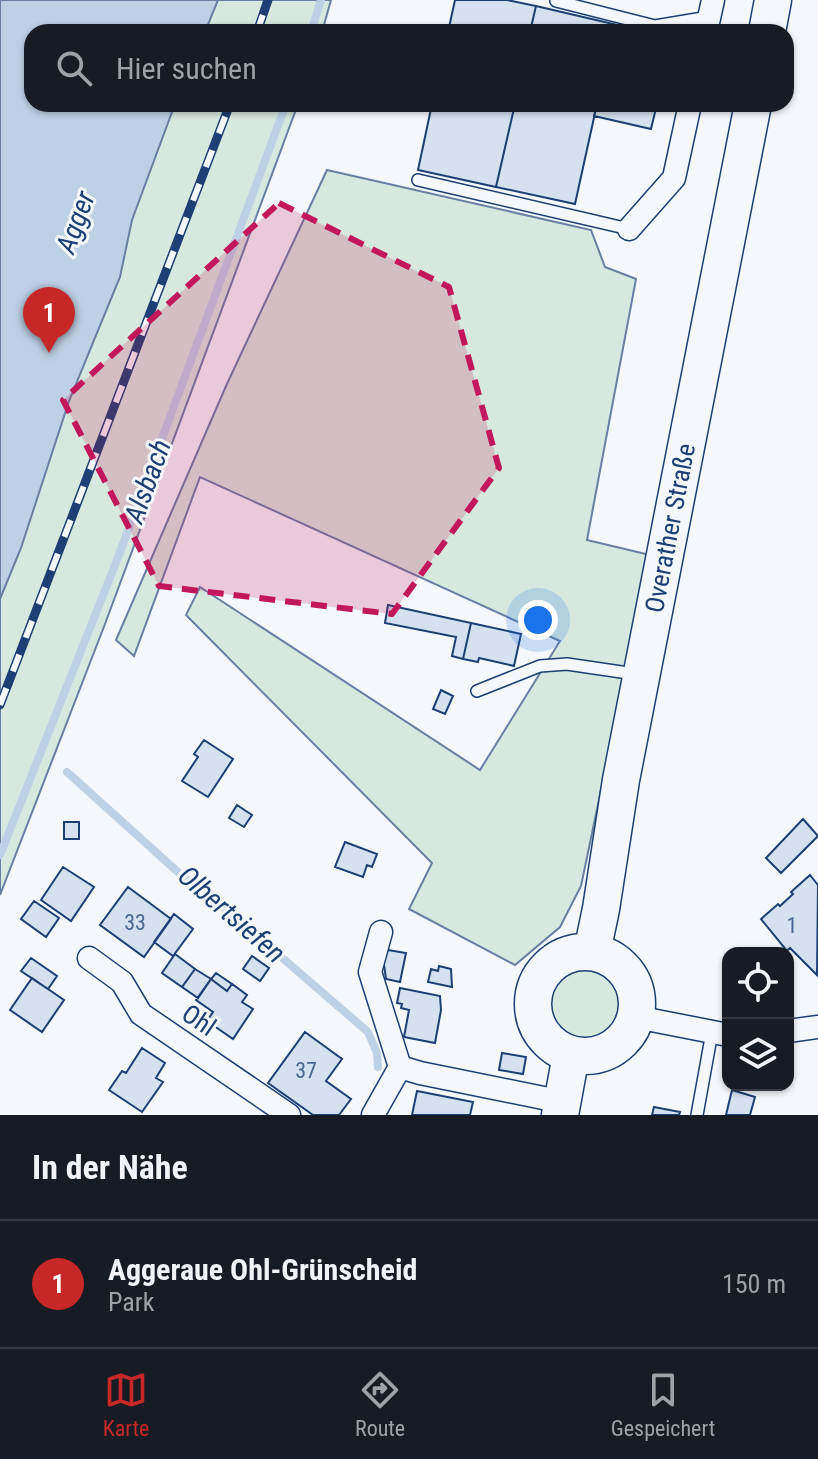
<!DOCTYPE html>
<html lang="de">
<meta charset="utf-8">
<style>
body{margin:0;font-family:"Roboto Condensed",sans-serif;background:#242831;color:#f1f3f6}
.controls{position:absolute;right:24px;bottom:24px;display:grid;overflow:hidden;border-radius:16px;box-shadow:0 2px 6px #0004}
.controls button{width:72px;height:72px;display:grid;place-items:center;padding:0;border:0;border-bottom:2px solid #363941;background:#171b24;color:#f1f3f6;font:40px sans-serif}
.you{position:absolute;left:538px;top:620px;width:28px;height:28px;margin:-20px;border:6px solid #fff;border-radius:50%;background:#1a73e8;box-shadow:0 0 0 12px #1a73e833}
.badge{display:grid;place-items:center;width:52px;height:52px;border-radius:50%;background:#c62828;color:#fff;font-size:26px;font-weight:700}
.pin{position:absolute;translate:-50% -66px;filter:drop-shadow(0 2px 4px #0008)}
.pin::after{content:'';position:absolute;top:42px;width:28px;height:24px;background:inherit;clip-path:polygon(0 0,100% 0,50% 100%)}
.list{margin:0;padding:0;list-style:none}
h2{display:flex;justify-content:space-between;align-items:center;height:104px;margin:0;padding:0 32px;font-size:34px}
h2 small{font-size:26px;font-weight:400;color:#9ea1a6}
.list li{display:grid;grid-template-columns:52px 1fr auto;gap:24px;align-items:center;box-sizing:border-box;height:128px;padding:0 32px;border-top:2px solid #363941}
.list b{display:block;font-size:30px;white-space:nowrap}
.list p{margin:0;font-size:26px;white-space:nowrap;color:#9ea1a6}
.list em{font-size:26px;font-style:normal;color:#9ea1a6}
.icon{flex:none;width:44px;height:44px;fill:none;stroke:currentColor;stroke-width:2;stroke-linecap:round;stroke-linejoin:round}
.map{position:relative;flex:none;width:818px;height:1115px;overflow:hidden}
.search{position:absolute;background:#171b24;box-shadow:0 2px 6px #0004;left:24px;right:24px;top:24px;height:88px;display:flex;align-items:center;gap:20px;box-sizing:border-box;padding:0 28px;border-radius:24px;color:#9ea1a6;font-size:30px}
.sheet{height:232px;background:#171b24}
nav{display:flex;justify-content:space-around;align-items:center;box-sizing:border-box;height:112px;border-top:2px solid #363941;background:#171b24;font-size:22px;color:#9ea1a6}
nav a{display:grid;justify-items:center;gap:4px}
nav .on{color:#c62828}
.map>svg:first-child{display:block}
.green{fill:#d7e8df;stroke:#687fa3;stroke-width:2}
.water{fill:#bed0e5;stroke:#687fa3;stroke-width:2}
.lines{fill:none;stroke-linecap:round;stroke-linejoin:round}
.stream{stroke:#bed0e5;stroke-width:8}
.building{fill:#d5e0f0;stroke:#1d3f73;stroke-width:2}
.lane-casing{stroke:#1d3f73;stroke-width:14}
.street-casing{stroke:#1d3f73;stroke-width:25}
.primary-casing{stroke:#1d3f73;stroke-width:39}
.lane{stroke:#f4f7fb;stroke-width:11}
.street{stroke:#f4f7fb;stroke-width:22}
.primary{stroke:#f4f7fb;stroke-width:36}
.rail-casing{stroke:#1d3f73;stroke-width:9}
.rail{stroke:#f4f7fb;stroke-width:6;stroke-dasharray:18;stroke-linecap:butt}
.marked{fill:#c2185b;fill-opacity:0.2;stroke:#c2185b;stroke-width:6;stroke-dasharray:16 10;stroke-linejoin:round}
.labels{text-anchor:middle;stroke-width:6;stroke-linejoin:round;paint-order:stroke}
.number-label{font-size:22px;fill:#4b6792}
.street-label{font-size:26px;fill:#1d3f73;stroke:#f4f7fb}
.water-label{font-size:28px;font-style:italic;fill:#1d3f73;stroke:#f4f7fb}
</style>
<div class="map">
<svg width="818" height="1115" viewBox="0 0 818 1115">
<rect width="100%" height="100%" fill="#f4f7fb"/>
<path class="green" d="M0,0H331L322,32H32V104H298L105,624L0,895Z
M327,170L591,230L605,267L636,279L587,540L650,555L581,886L560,927L515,965L409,909L432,863L186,615L200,587L480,770L560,641L200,477L134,656L116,640L226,386Z
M549 1004a36 36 0 1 1 72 0a36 36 0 1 1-72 0Z"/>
<path class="water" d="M0,0H218L205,32H32V104H175L132,220L120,277L69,401L21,548L0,599Z"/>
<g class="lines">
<path class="stream" d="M311,32L321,0
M67,772L179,873L250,930L368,1032L377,1053L378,1067
M0,855L117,560L286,104"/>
</g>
<path class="building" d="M455,0H507L536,6L530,32H448Z
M536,6L626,27L625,32H530Z
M432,104H515L496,187L418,170Z
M515,104H597L575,204L496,187Z
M597,104H657L651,129L594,116Z
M388,605L471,623L463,659L452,656L456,637L385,623Z
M471,623L521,634L514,666L479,658L478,662L463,659Z
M441,690L453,696L445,714L433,709Z
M204,740L233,759L208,797L182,781L198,757L194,754Z
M237,805L252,815L244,827L229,818Z
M803,819L818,836L781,873L766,858Z
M64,822H79V839H64Z
M345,842L377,854L372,867L367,865L363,877L335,867Z
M63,867L94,887L71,921L41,900Z
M810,875L818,885L817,975L790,948L787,951L761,919L778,904L780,906L793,894L791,892Z
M128,887L171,919L144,957L100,925Z
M34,901L59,918L46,937L21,919Z
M174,914L193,929L173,956L154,942Z
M388,950L406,953L400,982L386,979L383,958Z
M175,954L195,969L182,987L162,973Z
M252,956L269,968L260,981L243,969Z
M31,958L57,976L48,989L21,971Z
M439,966L451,969L452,987L428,982L431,969L438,971Z
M195,969L211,979L198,998L182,987Z
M216,973L232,984L227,991L211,979Z
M32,978L64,1000L42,1032L10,1010Z
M211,979L227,991L232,984L247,995L242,1002L253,1009L233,1039L207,1021L213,1012L196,1000Z
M400,988L440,996L441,1010L435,1043L404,1037L409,1010L401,1008L402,1004L397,1003Z
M305,1032L342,1059L326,1081L351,1099L339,1115H313L268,1083Z
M142,1048L165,1063L156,1078L163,1082L142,1112L109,1090L122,1071L126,1073Z
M502,1053L526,1057L523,1074L499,1070Z
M732,1090L755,1097L750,1115H726Z
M417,1091L473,1102L470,1115H412Z
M654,1107L680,1112L679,1115H652Z"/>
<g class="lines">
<defs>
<path id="lane" d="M556,1L655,26L709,17
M418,180L629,229
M477,691L540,666L567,664L635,674
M697,1115L712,1032"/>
<path id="street" d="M706,32L713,0
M629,229L674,178L690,104
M381,932L370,972L400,1067
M89,958L122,982L141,1014L289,1115
M636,1017L728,1035
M788,1031L818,1027
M373,1115L400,1067L420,1073L563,1102"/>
<path id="primary" d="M767,32L773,0
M592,952L601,909L621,780L753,104
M533 1004a52 52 0 1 1 104 0a52 52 0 1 1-104 0Z
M560,1115L571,1055"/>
</defs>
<use href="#lane" class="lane-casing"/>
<use href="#street" class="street-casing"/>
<use href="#primary" class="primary-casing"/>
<use href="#lane" class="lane"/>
<use href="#street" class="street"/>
<use href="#primary" class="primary"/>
<defs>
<path id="rail" d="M257,32L268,0
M0,705L230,104"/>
</defs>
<use href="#rail" class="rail-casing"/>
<use href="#rail" class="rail"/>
</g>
<path class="marked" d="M279,203L449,287L499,468L392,614L159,586L63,400Z"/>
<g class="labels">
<g class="number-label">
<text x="135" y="930">33</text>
<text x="792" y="933">1</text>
<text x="306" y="1078">37</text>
</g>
<g class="street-label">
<text transform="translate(670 528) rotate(-79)" y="9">Overather Straße</text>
<text transform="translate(199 1020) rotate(34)" y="9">Ohl</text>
</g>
<g class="water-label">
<text transform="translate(75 222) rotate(-70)" y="10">Agger</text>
<text transform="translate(147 481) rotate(-70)" y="10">Alsbach</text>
<text transform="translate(232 914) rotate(41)" y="10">Olbertsiefen</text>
</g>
</g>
</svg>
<div class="controls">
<button><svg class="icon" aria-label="locate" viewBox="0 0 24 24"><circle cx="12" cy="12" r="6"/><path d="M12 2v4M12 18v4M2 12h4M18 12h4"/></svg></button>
<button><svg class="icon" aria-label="layers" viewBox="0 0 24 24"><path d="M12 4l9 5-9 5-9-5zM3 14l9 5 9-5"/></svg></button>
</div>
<div class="you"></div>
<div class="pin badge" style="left:49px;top:353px">1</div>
<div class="search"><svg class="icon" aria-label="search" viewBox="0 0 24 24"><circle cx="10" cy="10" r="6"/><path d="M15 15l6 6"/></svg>Hier suchen</div>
</div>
<section class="sheet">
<h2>In der Nähe<small></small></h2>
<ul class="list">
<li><span class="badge">1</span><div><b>Aggeraue Ohl-Grünscheid</b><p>Park</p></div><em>150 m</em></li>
</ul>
</section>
<nav>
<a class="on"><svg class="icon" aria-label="map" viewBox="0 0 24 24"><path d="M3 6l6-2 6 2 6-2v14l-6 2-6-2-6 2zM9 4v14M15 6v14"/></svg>Karte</a>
<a><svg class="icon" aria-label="directions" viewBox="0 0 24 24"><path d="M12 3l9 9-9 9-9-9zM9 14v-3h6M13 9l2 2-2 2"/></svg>Route</a>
<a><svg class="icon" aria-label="saved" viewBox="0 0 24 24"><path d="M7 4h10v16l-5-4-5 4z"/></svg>Gespeichert</a>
</nav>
